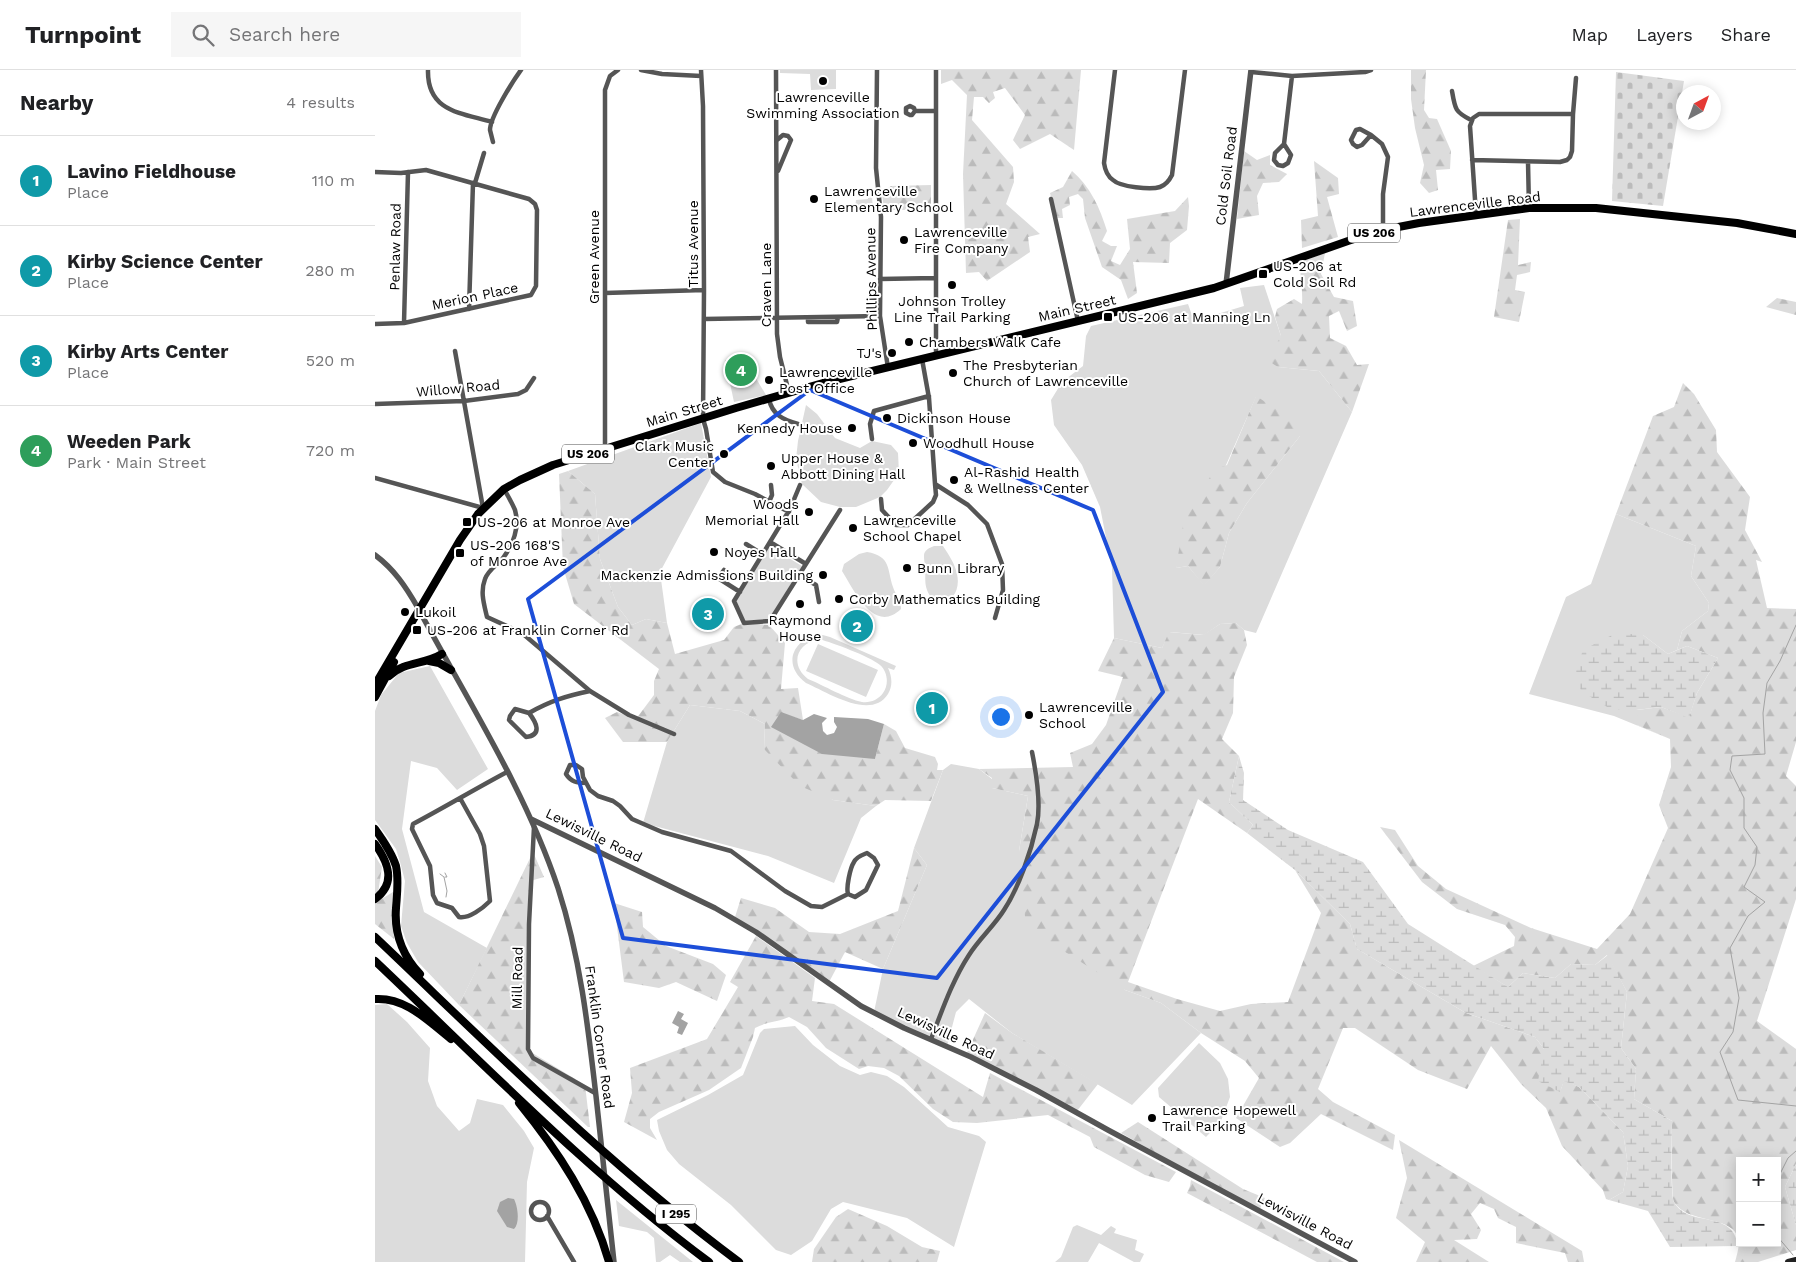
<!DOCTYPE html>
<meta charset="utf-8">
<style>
body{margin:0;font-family:"Work Sans",sans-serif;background:#f6f6f6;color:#202124}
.controls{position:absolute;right:15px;bottom:15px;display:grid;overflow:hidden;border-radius:0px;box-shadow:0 2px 12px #0003}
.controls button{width:45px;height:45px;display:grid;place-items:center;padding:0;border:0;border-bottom:1px solid #e0e0e0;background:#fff;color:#202124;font:25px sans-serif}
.compass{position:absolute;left:1301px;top:15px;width:45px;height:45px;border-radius:50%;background:#fff;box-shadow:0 2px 12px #0003;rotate:41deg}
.you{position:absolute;left:625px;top:646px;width:18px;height:18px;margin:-12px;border:4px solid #fff;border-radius:50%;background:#1a73e8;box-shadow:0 0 0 8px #1a73e833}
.badge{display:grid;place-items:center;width:32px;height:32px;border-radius:50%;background:#0b8043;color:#fff;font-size:16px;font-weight:700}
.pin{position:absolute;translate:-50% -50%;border:2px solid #fff;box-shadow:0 1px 5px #0006}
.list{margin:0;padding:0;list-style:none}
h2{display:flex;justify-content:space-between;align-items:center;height:65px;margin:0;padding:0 20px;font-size:21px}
h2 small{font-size:16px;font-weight:400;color:#757577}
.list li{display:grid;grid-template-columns:32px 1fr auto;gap:15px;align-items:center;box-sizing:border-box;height:90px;padding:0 20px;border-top:1px solid #e0e0e0}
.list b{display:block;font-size:19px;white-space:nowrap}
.list p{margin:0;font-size:16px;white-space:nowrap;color:#757577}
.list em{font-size:16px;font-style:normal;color:#757577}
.icon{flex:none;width:28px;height:28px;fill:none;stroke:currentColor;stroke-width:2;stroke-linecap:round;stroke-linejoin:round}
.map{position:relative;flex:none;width:1421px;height:1192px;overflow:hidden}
header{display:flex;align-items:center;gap:30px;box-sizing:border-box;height:70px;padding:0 25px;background:#fff;border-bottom:1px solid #e0e0e0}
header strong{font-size:24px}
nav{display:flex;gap:28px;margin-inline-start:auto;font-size:18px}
.search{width:350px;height:45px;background:#f6f6f6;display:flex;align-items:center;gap:12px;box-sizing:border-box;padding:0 18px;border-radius:0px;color:#757577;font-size:19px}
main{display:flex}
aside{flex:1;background:#fff}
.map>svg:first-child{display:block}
.green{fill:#dcdcdc;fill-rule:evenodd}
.forest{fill:url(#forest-firs);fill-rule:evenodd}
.wetland{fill:url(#wetland-marsh)}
.cemetery{fill:url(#cemetery-stones)}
.water{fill:#a3a3a3}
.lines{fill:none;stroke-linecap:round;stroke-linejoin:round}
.stream{stroke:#a3a3a3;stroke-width:1}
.minor{stroke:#555;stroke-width:4.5}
.tertiary{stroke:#555;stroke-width:5.5}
.secondary{stroke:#222;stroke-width:6}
.trunk{stroke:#000;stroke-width:8}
.motorway{stroke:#000;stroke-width:8}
.marked{fill:none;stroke:#1d4ed8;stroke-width:4;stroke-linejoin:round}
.poi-dot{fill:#000;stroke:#fff;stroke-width:2}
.labels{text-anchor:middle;stroke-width:4;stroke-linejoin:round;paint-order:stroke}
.shield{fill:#fff;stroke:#4c4c4c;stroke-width:1}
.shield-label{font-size:12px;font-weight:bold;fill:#000}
.poi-label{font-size:14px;fill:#000;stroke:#fff;text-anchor:start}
.street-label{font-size:14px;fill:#000;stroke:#fff}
</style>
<header>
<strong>Turnpoint</strong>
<div class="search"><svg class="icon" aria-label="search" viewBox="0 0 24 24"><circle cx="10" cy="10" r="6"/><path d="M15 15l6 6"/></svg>Search here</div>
<nav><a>Map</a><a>Layers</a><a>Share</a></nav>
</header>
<main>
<aside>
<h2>Nearby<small>4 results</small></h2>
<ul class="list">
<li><span class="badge" style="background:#0f9aa8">1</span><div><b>Lavino Fieldhouse</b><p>Place</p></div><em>110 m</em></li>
<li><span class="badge" style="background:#0f9aa8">2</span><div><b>Kirby Science Center</b><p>Place</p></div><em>280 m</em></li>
<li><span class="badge" style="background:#0f9aa8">3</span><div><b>Kirby Arts Center</b><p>Place</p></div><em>520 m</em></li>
<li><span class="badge" style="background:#2e9e5b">4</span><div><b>Weeden Park</b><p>Park · Main Street</p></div><em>720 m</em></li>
</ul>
</aside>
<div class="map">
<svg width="1421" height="1192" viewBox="0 0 1421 1192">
<defs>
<pattern id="forest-firs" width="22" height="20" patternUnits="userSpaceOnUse" patternTransform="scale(1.25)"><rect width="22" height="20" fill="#dcdcdc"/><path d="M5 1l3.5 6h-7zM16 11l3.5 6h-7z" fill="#bbb"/></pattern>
<pattern id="wetland-marsh" width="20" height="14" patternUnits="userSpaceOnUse" patternTransform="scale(1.25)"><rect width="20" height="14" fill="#dcdcdc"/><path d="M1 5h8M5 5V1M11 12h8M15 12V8" fill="none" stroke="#bbb"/></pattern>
<pattern id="cemetery-stones" width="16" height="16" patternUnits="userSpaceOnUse" patternTransform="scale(1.25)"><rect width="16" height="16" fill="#dcdcdc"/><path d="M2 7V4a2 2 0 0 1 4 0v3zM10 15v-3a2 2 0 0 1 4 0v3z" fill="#bbb"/></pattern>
</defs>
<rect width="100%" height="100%" fill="#fff"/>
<path class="green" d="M405,0H461V19L436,20L435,4L405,3Z
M497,127L498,140H487L486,142H483L480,138L481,130L493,129V128Z
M889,215L906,266L903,297L944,301L977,342L881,563L869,560L861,553L845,554L829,565L795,562L787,578L739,568L737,498L725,437L707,395L679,355L676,330L687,312L708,296L711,266L716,256L813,234L819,251L869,236L865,218ZM881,327L925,366L872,433L854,463L845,497L829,515L813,496L801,498L851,395Z
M376,287L382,310L391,325L359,332L350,290Z
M431,335L442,344L460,368L485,378L497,371L516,375L523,383L524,403L512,420L505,427L481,437H465L446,432L427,414L421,389L423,371Z
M326,353L336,407L285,502L292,553L271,549L257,555L243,537L225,489L220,424L193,401Z
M1241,444L1321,476L1316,506L1334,533L1333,541L1307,561L1302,580L1293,584L1268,565L1237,640H1262V655L1295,669L1239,646L1154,624L1191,527L1216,514Z
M394,476L427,496L394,549L370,551L361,531Z
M559,476H568C574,485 580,494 582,504C588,530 561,544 552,520C549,512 551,505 550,497C549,485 546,481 559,476Z
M492,482C516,486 512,499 518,517C521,527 526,528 526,539C499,565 479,520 467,501L469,494L484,484Z
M444,564L455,567L521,596L519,600L513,598C517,606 518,616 513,624C496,651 452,622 431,613C407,595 417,570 444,564ZM444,569C458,573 494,586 505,595C513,602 514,615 508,623C503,630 495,633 487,632C472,629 448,615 433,609C414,594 422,573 444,569Z
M443,574L503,600L491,627L431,601Z
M55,596L113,699L82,720L62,698L36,691L27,759L49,842L112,878L84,935L43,892L32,873L26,856L30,811L25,792L21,779L0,750V641L6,625L24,603Z
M315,635L365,641L390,654L389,679L458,730L501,736L486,748L459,813L393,786L268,753L292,672Z
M576,694L604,699L617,709V718L653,726L644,781L750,920L786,933L826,963L757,1035L637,963L594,929L581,942L572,976L499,942L508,899L552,795L539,778L568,700Z
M12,934L32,952L55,978L53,1011L62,1036L84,1061L95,1053L102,1029L128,1035L149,1061L159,1078L152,1112L150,1192H0V935Z
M420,956L438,975L465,996L485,1005L496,1002L512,1006L529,1017L573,1057L604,1066L611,1072L579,1177L532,1148L468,1132L456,1139L437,1171L416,1185L401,1180L356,1135L304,1094L292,1080L284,1061L282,1050L333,1025L368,1005L385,963L389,959Z
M824,973L845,993L853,1009L855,1027L846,1051L831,1067L784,1027L783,1018Z
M241,1130L318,1192H305L295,1185L285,1192H281L279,1168L272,1162L244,1156Z
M702,1155L726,1165L736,1156L741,1159L739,1163L762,1170L760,1180L769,1184L765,1192H759L724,1173L713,1192H680L686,1187L698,1157Z"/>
<path class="forest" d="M566,0H706L699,80L675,64L645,79L638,70L650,45L630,18L618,22L620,28L614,33L608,27H599L597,50L638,97L639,112L631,134L665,164L653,167L655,182L612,211L604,202L591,203L588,104L592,25L577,10L566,14Z
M1036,0H1051L1049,40L1054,48L1062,49L1076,81L1075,99L1061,100L1063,120L1054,123L1045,113L1049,95L1040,58L1036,29Z
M869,81L882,90L895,85V95L912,104L904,112L888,113L882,126L884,145L862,149Z
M939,91L963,108L964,124L952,127L963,167L927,178L926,150L943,146Z
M697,101C715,116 725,138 732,161L727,171L736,176H742L736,191L745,195L755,179L752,149L800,141L813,127L814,136L812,160L795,173L794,193L758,192L762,223L753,229L746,210L727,197L710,148L708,129L703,124L694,127L695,135L687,139L688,148H681L675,123L688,117Z
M556,115V140H509L507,123L516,116Z
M1145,149L1143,195L1156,192L1155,202L1142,205L1140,220L1150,222L1144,252L1119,247L1133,150Z
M950,183L946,204L959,227L978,231L982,256L972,261L964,241L954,246L955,268L971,276L982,295L994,294L977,342L944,301L903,297L892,290L906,266L900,247L902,239L919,229L927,234C928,220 925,207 925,192Z
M1402,228L1421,232V245L1391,237Z
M1308,313L1319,324L1341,360L1342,382L1375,427L1370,460L1387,492L1381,490L1392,538L1421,539V672L1411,706L1421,716V829L1382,951L1421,979V1094L1410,1117L1421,1155V1180L1383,1192H1360C1362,1184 1366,1173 1362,1165C1352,1145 1313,1154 1299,1132C1296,1126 1297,1063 1297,1051L1259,1029L1261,999L1246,978L1252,922L1232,885L1220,895L1196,894L1180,908L1148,903L1133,917L1098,896L1139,876L1140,867L1130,855L1082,839L1047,812L1005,757L1020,760L1043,796L1071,819L1156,858L1222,879L1255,844L1293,758L1284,735L1296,697L1295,669L1262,655V640L1286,637L1314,647L1322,623L1343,588L1312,576L1302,580L1307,561L1333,541L1334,533L1316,506L1321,476L1241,444L1278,346L1299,337ZM1365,1091H1402V1173H1365Z
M881,326L928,356L925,366L872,433L854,463L845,497L829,516L813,496L801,498L809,449L840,399L852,395Z
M193,401L220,424L225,489L243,537L257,555L271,549L292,553L300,584L349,570L359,557L369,553L394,555L410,573L406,619L423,618L428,650L406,643L500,689L509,654L521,661L530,678L560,687L563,694L562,700H568L556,731L510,730L501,736L458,730L425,716L389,679L390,654L365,641L315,635L292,672H248L230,648L242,642L261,649L279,625V611L284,599L199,534L188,497L184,404Z
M861,553L869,560L872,575L859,607L858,643L847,669L864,686L854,732L878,755L872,763L823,729L753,912L802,929L845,941L876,934L913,932L946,843L920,800L975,854L982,879L1091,943L1160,967L1169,979L1185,1022L1189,1010L1204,1017L1248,1062L1253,1096L1248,1122L1234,1130L1231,1129L1228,1120L1187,1076L1171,1038L1146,1014L1116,976L1092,1019L1043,1000L980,958H968L943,1019L958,1032L1020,1065L1018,1080L946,1044L915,1073L905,1077L861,1048L884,1008L870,991L826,963L786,933L750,920L651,857L644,781L653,726L617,718V708L604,699L698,697L695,683L717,674L731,655L748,607L723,601L739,568L787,578L794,562L828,565L845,554Z
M539,778L552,795L508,899L470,882L453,914L360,847L366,828L400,838L434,862L465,864L523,841Z
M158,782L169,807L155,811L151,979L210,1015L215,1057H213L84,935Z
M0,786L7,797L3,823L0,824Z
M18,822L17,844L19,869L0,854V833Z
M239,833L267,842L268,857L291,876L338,894L351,905L342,931L301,912L284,918L249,912Z
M381,866L440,908L437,931L459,934L608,1027L615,1003L801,1102L794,1112L770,1105L719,1077L715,1067L673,1045L602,1053L578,1052L558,1039L524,1006L509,998L493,996L484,999L451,978L432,957L414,947C403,952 390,952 380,958L378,967L366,998L334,1020L284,1042L275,1049V1058L282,1070L249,1052L257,1023L255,998L332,969L363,917L355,912Z
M610,943L637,963L723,1014L702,1041L591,985Z
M763,1052L868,1119L890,1128L884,1141L746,1063Z
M1024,1070L1207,1181L1209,1192H1193L1190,1183L1141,1173V1157L1123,1148L1119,1139L1105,1133L1096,1144L1106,1160L1102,1169L1079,1170L1114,1192H1041L1050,1172L1021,1148L1032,1108Z
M816,1110L969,1192H942L812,1123L815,1116Z
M473,1139L512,1156L547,1177L565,1181L562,1192H437L439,1179L461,1147Z"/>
<path class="wetland" d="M1241,563L1268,565L1293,584L1312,576L1343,588L1322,623L1314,648L1286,637L1261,640H1237L1206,621L1201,601L1208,580Z
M864,686L869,703L868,730L913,760L988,792L1033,854L1133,917L1148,903L1180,908L1196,894L1220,895L1233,885L1252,922L1246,978L1261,999L1259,1029L1297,1051C1297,1064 1295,1125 1299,1132C1314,1159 1358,1138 1363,1176L1295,1177L1273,1141L1234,1130L1248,1122L1253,1096L1248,1062L1204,1017L1189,1011L1185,1022L1163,1011L1169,979L1160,967L1091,943L982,879L975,854L920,800L872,763L878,755L854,732Z
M1421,1094V1155L1410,1117Z"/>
<path class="cemetery" d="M1241,2L1309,11L1288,136L1237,131Z"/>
<path class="water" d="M406,642L428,650L439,644L452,648L447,653L448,661L452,665L459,663L462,657L459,652V647L493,649L509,654L500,689L447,684L396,657Z
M303,941L309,944L306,949L313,953L307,965L302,963L304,957L297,953Z
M133,1128L139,1129C143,1137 145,1153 139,1159L132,1157L122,1141L125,1132Z"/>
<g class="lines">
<path class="stream" d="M1421,555L1405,591L1392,613L1388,643L1390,684L1357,686L1355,700L1369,728V758L1382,777L1380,795L1369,817L1390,832L1373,846L1355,878L1364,928L1358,962L1345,982L1363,1030L1421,1036
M65,804L69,807L72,821L71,827
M70,807H72L70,803
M1402,1110L1413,1088L1421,1081
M1402,1166L1418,1185"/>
<path class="minor" d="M53,0C52,42 87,43 117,52
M266,0L287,4L326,6
M326,0L328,36L329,220L328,349L331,359L338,402L350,412L380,424L414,442
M401,0L402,264L405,287L414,323
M502,0L501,98L506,147L505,246L513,298
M740,0L729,93C730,100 732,106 738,110C745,117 776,120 785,117C791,115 794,111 797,105L810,0
M876,2L917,6L990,2L996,0
M1077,21C1080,39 1080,42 1096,50
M540,41L537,45H535L531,43V38L535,36L539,38L540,41H561
M985,59L996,65L987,75L982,77L978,74L976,70L981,60Z
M996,65L1007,74L1013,87L1008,124V160
M402,70L408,65L413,66L416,70L403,101
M118,72C117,68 116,64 115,60C115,47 138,11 146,0
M909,74L916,85L913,93L908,96L903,95L899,90L900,83L909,74L917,6
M1097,90L1185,92L1192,90L1195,87L1197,81L1198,44L1201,8
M1153,92L1154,138
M0,102L26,103L51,100L154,129L160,134L162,140L161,216L156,225L29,253L0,254
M100,113L109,83
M676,129L703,251
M1101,144L1095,56L1098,48L1104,44H1198
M505,209L561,208
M230,223L329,220
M94,239L98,113
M433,248V252H462L463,247
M329,249L505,246
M29,253L33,102
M561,286V0
M547,289L554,328L560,414L593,435L612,454L627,494L628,520L620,548
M394,329C397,345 409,350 423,354
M0,334L89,331L143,324L151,320L159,308
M497,369L495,354L499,341L554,326
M230,379V20L235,6L243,0
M0,408L108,438L80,281
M425,415L415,439L359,531L369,553L395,551L465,440
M129,419C133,426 137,433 140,440C145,457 138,475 128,488C122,495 113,500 110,509C105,522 109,534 112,547L147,563L215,621L254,645L299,664
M506,429L507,440L521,455H533L558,432L561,425L560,414
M394,432L397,425L396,415
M395,472L431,494
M371,474L387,484
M349,500L343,508L365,522
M424,505L441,515L444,532
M154,643C161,652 168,665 151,667L134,650L135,646L140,639L154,643C175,631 191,626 215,621
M211,713C202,713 196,712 191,704L195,695H201L207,699L208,707L215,720L223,726L238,731L245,736L257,749L287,762L356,781L410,821L436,836L447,837L473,824L480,827L491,820L503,795L499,788L492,783C487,785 481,787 479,792C475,798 471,818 473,824
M85,728L105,764L109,776L115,831C108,838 94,849 84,847L77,838L62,833L58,825L55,796L37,759L38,754C70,737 100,719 132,702
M159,757L154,854L153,979L158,988L220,1023
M556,969C567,941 577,911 594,885C604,869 619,856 629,840C644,817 656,782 662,754C666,734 661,702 657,682
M156 1141a9 9 0 1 1 18 0a9 9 0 1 1-18 0Z
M172,1146L199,1192"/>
<path class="tertiary" d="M851,214L876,0
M0,485C19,499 31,517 43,538C92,630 150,719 183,818C205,886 213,956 221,1026C227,1082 233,1137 239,1192
M156,749L340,838L381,862L486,936L529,958L596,987L661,1020L733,1060L980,1192"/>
<path class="secondary" d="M1413,1192L1421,1190"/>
<path class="trunk" d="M54,591L64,593L76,600
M14,606C30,591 49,595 67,584
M0,615L85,470L103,444L129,419L145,410L178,395L361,338L448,313L839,218L973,171L1008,160L1044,153L1154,138H1221L1362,153L1421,164
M0,627L19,592"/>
<path class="motorway" d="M0,759C8,770 17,783 21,796C24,810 22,824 21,838C19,864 27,885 45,904
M0,774C13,792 22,813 0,829
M0,867C118,979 233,1095 364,1192
M0,891C109,994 214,1103 334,1192
M0,929C31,927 53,951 76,969
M144,1033C183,1081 217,1132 234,1192"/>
</g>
<path class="marked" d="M435,320L718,440L788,622L562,908L248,868L153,529Z"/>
<g class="poi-dot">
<circle cx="448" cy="11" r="5"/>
<circle cx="439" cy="129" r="5"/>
<circle cx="529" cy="170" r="5"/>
<rect x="883" y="199" width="10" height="10" rx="2.5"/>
<circle cx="577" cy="215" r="5"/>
<rect x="728" y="242" width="10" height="10" rx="2.5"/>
<circle cx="534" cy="272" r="5"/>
<circle cx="517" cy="283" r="5"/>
<circle cx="578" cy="303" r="5"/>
<circle cx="394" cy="310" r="5"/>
<circle cx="512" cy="348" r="5"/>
<circle cx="477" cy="358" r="5"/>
<circle cx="538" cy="373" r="5"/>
<circle cx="349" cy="384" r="5"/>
<circle cx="396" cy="396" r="5"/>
<circle cx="579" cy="410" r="5"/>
<circle cx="434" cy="442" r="5"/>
<rect x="87" y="447" width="10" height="10" rx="2.5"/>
<circle cx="478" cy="458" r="5"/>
<circle cx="339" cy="482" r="5"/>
<rect x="80" y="478" width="10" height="10" rx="2.5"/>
<circle cx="532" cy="498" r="5"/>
<circle cx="448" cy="505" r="5"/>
<circle cx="464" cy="529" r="5"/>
<circle cx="425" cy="534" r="5"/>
<circle cx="30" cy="542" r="5"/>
<rect x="37" y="555" width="10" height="10" rx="2.5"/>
<circle cx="654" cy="645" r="5"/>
<circle cx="777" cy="1048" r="5"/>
</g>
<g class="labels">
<g class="shield">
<rect x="973" y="153.5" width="52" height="19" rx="4"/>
<rect x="187" y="374.5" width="52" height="19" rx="4"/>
<rect x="281" y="1134.5" width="40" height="19" rx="4"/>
</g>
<g class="shield-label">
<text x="999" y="167">US 206</text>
<text x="213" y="388">US 206</text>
<text x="301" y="1148">I 295</text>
</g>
<g class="poi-label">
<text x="448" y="32" text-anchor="middle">Lawrenceville<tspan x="448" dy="16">Swimming Association</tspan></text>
<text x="449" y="126">Lawrenceville<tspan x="449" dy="16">Elementary School</tspan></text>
<text x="539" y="167">Lawrenceville<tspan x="539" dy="16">Fire Company</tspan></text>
<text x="898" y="201">US-206 at<tspan x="898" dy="16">Cold Soil Rd</tspan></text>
<text x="577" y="236" text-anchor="middle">Johnson Trolley<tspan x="577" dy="16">Line Trail Parking</tspan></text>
<text x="743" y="252">US-206 at Manning Ln</text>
<text x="544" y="277">Chambers Walk Cafe</text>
<text x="507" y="288" text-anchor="end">TJ's</text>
<text x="588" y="300">The Presbyterian<tspan x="588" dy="16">Church of Lawrenceville</tspan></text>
<text x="404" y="307">Lawrenceville<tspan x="404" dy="16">Post Office</tspan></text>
<text x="522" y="353">Dickinson House</text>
<text x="467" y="363" text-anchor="end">Kennedy House</text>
<text x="548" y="378">Woodhull House</text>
<text x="339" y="381" text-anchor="end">Clark Music<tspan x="339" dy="16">Center</tspan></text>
<text x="406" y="393">Upper House &amp;<tspan x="406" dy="16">Abbott Dining Hall</tspan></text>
<text x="589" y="407">Al-Rashid Health<tspan x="589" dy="16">&amp; Wellness Center</tspan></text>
<text x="424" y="439" text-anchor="end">Woods<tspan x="424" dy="16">Memorial Hall</tspan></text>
<text x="488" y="455">Lawrenceville<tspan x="488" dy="16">School Chapel</tspan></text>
<text x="102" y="457">US-206 at Monroe Ave</text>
<text x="95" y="480">US-206 168'S<tspan x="95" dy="16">of Monroe Ave</tspan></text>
<text x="349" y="487">Noyes Hall</text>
<text x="542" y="503">Bunn Library</text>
<text x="438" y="510" text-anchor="end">Mackenzie Admissions Building</text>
<text x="474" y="534">Corby Mathematics Building</text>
<text x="40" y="547">Lukoil</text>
<text x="425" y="555" text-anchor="middle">Raymond<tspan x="425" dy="16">House</tspan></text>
<text x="52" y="565">US-206 at Franklin Corner Rd</text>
<text x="664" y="642">Lawrenceville<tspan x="664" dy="16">School</tspan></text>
<text x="787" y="1045">Lawrence Hopewell<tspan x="787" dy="16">Trail Parking</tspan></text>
</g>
<g class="street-label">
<text transform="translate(851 106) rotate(-83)" y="5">Cold Soil Road</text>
<text transform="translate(1100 134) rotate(-7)" y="5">Lawrenceville Road</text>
<text transform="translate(318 174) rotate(-90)" y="5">Titus Avenue</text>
<text transform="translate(20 177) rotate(-89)" y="5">Penlaw Road</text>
<text transform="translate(219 187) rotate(-90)" y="5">Green Avenue</text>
<text transform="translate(496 209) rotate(-91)" y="5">Phillips Avenue</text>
<text transform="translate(391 215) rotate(-90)" y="5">Craven Lane</text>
<text transform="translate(100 226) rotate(-12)" y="5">Merion Place</text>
<text transform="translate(702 238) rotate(-13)" y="5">Main Street</text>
<text transform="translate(83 318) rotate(-5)" y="5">Willow Road</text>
<text transform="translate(309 341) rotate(-17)" y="5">Main Street</text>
<text transform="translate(219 765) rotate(26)" y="5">Lewisville Road</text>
<text transform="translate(142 908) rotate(-89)" y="5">Mill Road</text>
<text transform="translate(571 963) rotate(25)" y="5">Lewisville Road</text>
<text transform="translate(225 967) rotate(82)" y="5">Franklin Corner Road</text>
<text transform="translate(930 1151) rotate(28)" y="5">Lewisville Road</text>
</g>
</g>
</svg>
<div class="controls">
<button>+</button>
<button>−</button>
</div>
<svg class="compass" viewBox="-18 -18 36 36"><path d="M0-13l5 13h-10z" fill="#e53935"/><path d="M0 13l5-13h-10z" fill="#757577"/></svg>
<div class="you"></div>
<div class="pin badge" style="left:557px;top:638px;background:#0f9aa8">1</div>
<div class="pin badge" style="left:482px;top:556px;background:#0f9aa8">2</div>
<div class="pin badge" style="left:333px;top:544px;background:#0f9aa8">3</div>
<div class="pin badge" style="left:366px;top:300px;background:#2e9e5b">4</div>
</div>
</main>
